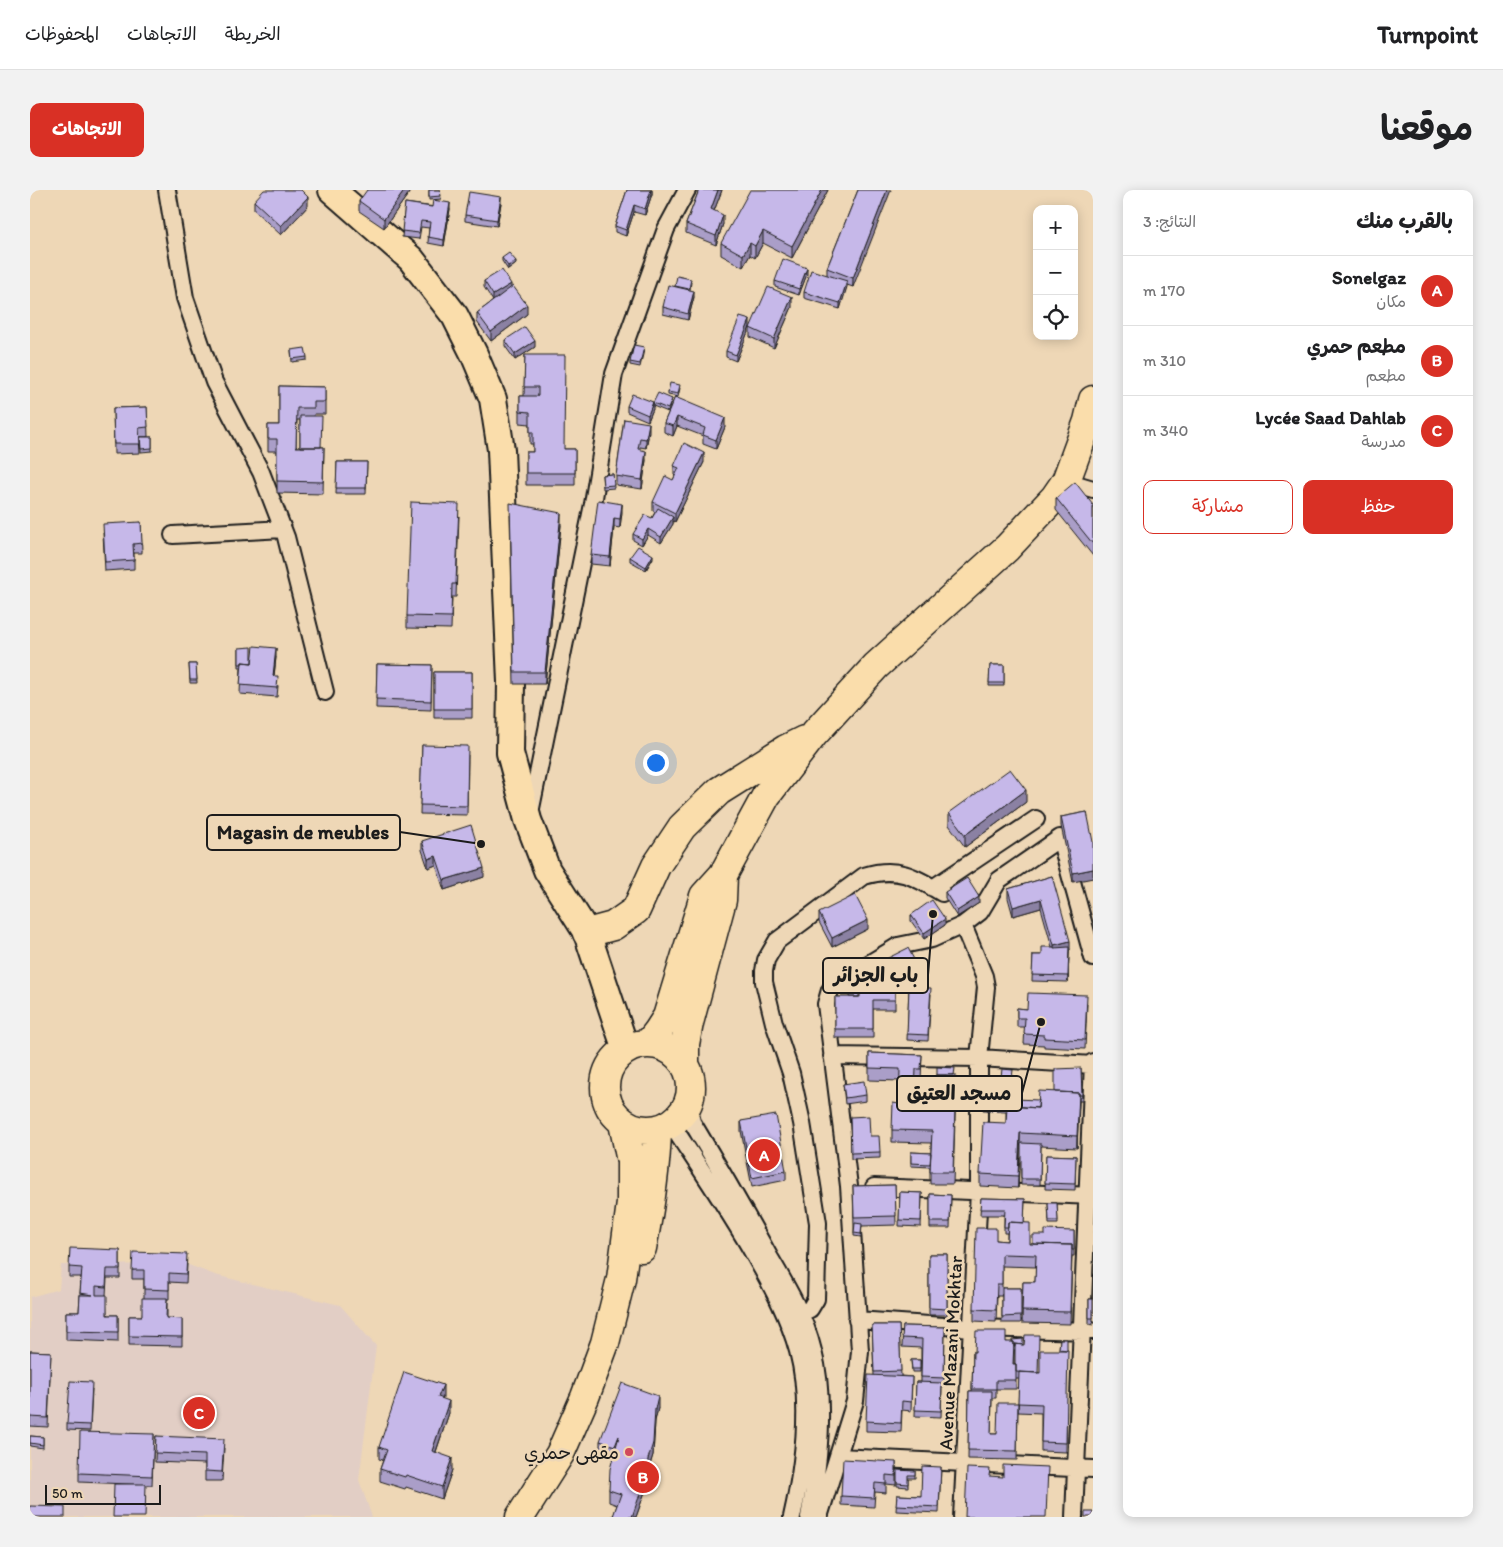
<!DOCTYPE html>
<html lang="ar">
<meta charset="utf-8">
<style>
body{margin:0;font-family:Itim,"Playpen Sans Arabic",sans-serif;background:#f2f2f2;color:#202124;direction:rtl}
.controls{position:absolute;right:15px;top:15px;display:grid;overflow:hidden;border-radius:10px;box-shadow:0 2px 12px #0003}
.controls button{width:45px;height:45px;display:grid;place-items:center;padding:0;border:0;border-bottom:1px solid #e0e0e0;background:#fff;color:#202124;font:25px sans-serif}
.scale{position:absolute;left:15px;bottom:12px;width:116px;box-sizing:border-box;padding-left:5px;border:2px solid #1c1c1c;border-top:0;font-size:14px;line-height:18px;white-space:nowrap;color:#1c1c1c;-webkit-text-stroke:4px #eed7b6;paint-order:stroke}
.you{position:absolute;left:625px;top:572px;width:18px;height:18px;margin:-12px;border:4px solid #fff;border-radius:50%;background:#1a73e8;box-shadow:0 0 0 8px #1a73e833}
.badge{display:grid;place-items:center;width:32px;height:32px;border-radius:50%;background:#d93025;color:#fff;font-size:16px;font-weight:700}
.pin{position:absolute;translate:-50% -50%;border:2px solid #fff;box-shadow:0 1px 5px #0006}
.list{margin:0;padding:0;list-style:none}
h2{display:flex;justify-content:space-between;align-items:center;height:65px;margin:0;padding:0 20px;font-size:21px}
h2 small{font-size:16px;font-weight:400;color:#757577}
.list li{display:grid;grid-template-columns:32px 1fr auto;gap:15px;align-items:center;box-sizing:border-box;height:70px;padding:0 20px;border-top:1px solid #e0e0e0}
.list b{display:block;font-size:19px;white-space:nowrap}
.list p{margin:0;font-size:16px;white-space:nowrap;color:#757577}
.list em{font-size:16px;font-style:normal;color:#757577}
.actions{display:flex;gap:10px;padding:15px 20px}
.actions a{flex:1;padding:11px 0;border:1px solid #d93025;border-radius:10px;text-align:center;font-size:18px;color:#d93025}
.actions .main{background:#d93025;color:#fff}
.icon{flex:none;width:28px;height:28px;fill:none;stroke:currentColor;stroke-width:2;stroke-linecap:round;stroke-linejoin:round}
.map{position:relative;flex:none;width:1063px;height:1327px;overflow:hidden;direction:ltr;border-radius:10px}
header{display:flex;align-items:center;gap:30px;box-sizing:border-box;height:70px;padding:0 25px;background:#fff;border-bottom:1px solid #e0e0e0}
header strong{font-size:24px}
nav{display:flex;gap:28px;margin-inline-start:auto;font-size:18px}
.intro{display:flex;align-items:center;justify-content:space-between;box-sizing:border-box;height:120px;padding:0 30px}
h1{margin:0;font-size:35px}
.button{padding:12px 22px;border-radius:10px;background:#d93025;color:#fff;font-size:18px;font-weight:700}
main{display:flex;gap:30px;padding:0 30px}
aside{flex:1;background:#fff;border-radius:10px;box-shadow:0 2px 12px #0003}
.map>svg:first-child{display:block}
.built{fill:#e2cec5}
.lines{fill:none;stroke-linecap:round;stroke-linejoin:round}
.minor-casing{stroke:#1c1c1c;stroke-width:20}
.primary-casing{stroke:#1c1c1c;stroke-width:30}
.trunk-casing{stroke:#1c1c1c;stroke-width:31}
.minor{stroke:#eed7b6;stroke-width:16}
.primary{stroke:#faddab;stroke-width:26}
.trunk{stroke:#faddab;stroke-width:28}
.wall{fill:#aa9ec8;stroke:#1c1c1c;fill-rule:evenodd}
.shaded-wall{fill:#8b81a3;stroke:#1c1c1c}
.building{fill:#c6b8e9;stroke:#1c1c1c}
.poi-dot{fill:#d1495b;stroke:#eed7b6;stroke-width:2}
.labels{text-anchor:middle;stroke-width:5;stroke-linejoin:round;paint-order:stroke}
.street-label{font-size:19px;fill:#1c1c1c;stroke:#eed7b6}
.poi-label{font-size:19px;fill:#1c1c1c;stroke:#eed7b6;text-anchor:end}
.leader{fill:none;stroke:#1c1c1c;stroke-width:2}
.callout-dot{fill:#1c1c1c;stroke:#eed7b6;stroke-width:2}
.callout{fill:#eed7b6;stroke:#1c1c1c;stroke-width:2}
.callout-label{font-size:20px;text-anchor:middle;font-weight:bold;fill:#1c1c1c}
</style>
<header>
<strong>Turnpoint</strong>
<nav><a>الخريطة</a><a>الاتجاهات</a><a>المحفوظات</a></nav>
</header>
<div class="intro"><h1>موقعنا</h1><a class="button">الاتجاهات</a></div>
<main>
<aside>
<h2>بالقرب منك<small>النتائج: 3</small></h2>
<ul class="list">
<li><span class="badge">A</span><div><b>Sonelgaz</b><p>مكان</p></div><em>170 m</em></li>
<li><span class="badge">B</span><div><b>مطعم حمري</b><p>مطعم</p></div><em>310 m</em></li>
<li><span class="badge">C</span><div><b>Lycée Saad Dahlab</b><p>مدرسة</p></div><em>340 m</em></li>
</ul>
<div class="actions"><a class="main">حفظ</a><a>مشاركة</a></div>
</aside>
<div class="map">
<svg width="1063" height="1327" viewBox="0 0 1063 1327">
<rect width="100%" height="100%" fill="#eed7b6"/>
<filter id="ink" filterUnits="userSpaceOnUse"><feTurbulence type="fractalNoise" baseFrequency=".02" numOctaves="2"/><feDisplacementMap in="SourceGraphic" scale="10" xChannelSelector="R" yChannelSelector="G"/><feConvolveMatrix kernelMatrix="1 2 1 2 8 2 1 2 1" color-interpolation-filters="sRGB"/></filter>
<g filter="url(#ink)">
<path class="built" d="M156,1074L185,1085L310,1115L346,1156L329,1290L342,1327H0V1107L29,1099L31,1075Z"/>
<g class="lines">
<defs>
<path id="minor" d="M137,0L155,108L184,192L231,282L256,347L295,502
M1036,291L1063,299
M143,345L253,339
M500,623L563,314L584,184L636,39L657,0
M903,698L1006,629
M802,866L949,868L1063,875
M658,915L662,932C689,977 715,1022 740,1068C757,1097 775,1127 783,1161C796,1210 789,1278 779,1327
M636,937L647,943C674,984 702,1025 726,1068C743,1098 759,1128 768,1161C782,1214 774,1274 762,1327
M844,997L1063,1006
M758,1129L780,1119L786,1109L788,1033L772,933L761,883L744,833L734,792V781L736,770L747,751L834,686C867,676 884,686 912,703
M827,1130L942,1138L1063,1141
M808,1267L1063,1279
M789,1327L825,1211L830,1161L819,996L796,814L800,800L807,793L868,756L902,749L933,735L950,722L969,690L1030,648L1063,768
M932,1327L949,1001V868L956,797L954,786L933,735
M1044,1327L1063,872"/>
<path id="primary" d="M302,0L381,69L425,126L444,164L463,209L471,260L481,492L480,563L498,630L517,680L557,743L596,860"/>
<path id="trunk" d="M557,743L583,736L606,720L626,676L652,637L689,601L756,559L774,550
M575 897a43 43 0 1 1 86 0a43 43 0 1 1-86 0Z
M618,854L628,841L637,827L674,706L693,685L736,606L784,544L846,476L977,358L1025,307L1036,291L1058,231L1063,210
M655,875V854L659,833L692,710L693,685
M612,1058C620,1018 626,980 627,940
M490,1327L530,1264L555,1207L575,1153L591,1089L601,1013V971L593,933"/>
</defs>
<use href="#minor" class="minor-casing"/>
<use href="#primary" class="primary-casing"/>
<use href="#trunk" class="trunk-casing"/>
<use href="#minor" class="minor"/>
<use href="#primary" class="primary"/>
<use href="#trunk" class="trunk"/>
</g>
<path class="wall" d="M379,0V3L354,38L329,21V11Z
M399,0H410L411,9L399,10Z
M597,0H622V4L615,25L604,22L596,46L585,42V36Z
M669,0H692L684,21L693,34L686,55L656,43V34Z
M798,0L762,68L733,53L725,68L720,65L713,77L691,65V53Z
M828,0L823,97L817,95L810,119L774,108V102L797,85V78Z
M224,11L278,16L251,45L224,20Z
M375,13L420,19L414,56L398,53L399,38L391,37L389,49L372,47Z
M471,13L467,36L435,31V25Z
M472,68L486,74L478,80L472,71Z
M777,84L769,105L745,97V91Z
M454,91L481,97L497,124L461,151L447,132V123L463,111L454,97Z
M661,92L660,100L664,107L658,130L633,124V117L645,96Z
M762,117L744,158L720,147V138Z
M720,137L706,171L696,167V161Z
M475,150L505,157L485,170L475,156Z
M261,160L277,167V170L262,172Z
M614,160L610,177L600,175V172Z
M495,165L534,259H545V295H496V262H503V254H500V234L490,233V206H494Z
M249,196L295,197V224H284L291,257H294L293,304L247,303V261H238V235H249ZM267,230H270V257H266Z
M650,198L648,207L638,205V202Z
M645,207L695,237L686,259L673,254V246L647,236L643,246L634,242V233Z
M642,209L638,222L623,216V213Z
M597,216L623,219L618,231L597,222Z
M117,217L118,247H109L110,263L84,264L83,218Z
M594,229L619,242L616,258L610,257V260L616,270L612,299L586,295V286Z
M110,247H122V261L111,262Z
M307,272H337L336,304H306Z
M674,272L645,332L643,331V334L631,353L618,345L612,355L603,350V344L622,328L625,322L623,321V312L643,290L645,286L644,285V276Z
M583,284L584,298L573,299L572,285Z
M1026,308L1063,315V366L1026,320Z
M592,314L590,338L584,337L580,376L561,374V365Z
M480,325L531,335L515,494H484Z
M429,326L426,407H422L421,439L377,438V426Z
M111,332L112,363H104V379L75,381L73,343Z
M600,367L623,368L616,380L600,371Z
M209,458L222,473L246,467L244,486L248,496L247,507L210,504L211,477H209Z
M159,474H166L167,493H160Z
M347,474L402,475L401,520L346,518Z
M960,475H974V496H959Z
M404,482H442V528H404Z
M392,555L438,565L437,625L390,624Z
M996,612L935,657L919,635V623Z
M1057,622L1043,692L1031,636V627Z
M392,651L454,687L414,700L406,675L398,678L392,660Z
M1022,686L1040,760H1039L1038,792L1002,791L1003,765H1012L1022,757L1011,718L983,726L978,708V699Z
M915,702L949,713L927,727L915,708Z
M789,723L838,739L802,757L789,732Z
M881,725L915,735L894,749L881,731Z
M858,768L889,785L869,795L858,774Z
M847,792H865V819H843V848H805V807H830Z
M879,797L901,804L898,851L877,850Z
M1057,814L1055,859L1014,857V855L994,854L995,837H987V818L997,819Z
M839,863L892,865L891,891H886L885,902L894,914L904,915L925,885L926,897L923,994H900V977L881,976V962L901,963V953L862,952V940L869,914L870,891L839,890Z
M1051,878L1052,911H1049L1047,958L1011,956L1010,995H991V955H990L988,998L950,996V984L976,933V921L953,920V891L982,890L981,916H984L1009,910L1025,902Z
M813,894L836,905V911L815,914Z
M820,927L840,946L850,962V968L821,969Z
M711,931L756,981V990L722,997L711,941Z
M1016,965L1046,966L1045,1000L1015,999Z
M865,995L866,1035L832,1036L831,1047L824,1046V1036L823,996Z
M870,1002L892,1003L891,1037L869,1036Z
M900,1004L921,1005L920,1038H900Z
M951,1008L995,1009L994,1033L1000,1054H1003L1015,1045L1044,1041V1066H1042L1040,1134L992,1133L993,1092H1005L1006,1077L972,1076V1098H991V1133H972V1104V1106H967L966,1132L944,1131V1119L966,1050L977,1051V1043H974V1025H950Z
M1018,1013H1027L1028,1034H1019Z
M90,1060V1088H77L76,1105L77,1125H88V1152L36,1150V1122H49L50,1105L51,1087H39V1077Z
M899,1064H917V1125H899Z
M157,1074L156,1093L139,1092V1109H137V1128L152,1129V1156L99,1155V1126H112L114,1108V1089H102V1080Z
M1059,1109H1063V1135L1059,1134Z
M842,1135H869L871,1186L882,1187L881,1221L872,1220L871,1242L836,1241V1231L844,1185Z
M873,1136L915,1137L914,1197H912L911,1227L885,1226L886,1192H891V1158L872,1157Z
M1030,1149L1037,1160L1036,1262L1011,1261V1223L988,1222L989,1189H986V1199H966V1208H962L961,1244H967L988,1213L987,1270L938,1269L939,1201H942L943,1162H945L976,1152L993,1155L1008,1183H1010L1029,1160ZM984,1160H985V1174H983Z
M0,1161L21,1162L18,1237L0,1236Z
M881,1170H890V1182H882Z
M62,1199L60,1241L37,1240V1234Z
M413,1207L412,1209L419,1223L406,1262L422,1280L412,1309L376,1297L375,1299L350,1291V1279L353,1270L349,1269V1257Z
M628,1218L625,1231L623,1265L618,1281L617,1296L606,1327H583L587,1315L579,1312V1300L583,1268L570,1263V1251Z
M124,1244L122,1295L49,1292V1283Z
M0,1246L13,1247V1258L0,1256Z
M126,1246L194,1258L192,1291H175V1274L125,1272Z
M866,1272V1295L856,1294V1303L845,1302L844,1317L811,1315V1306Z
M911,1277L909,1323L866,1321L867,1305L891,1306Z
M867,1280L885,1281V1288H878V1297L867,1296Z"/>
<path class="shaded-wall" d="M375,0H379V3L354,38V29Z
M621,0H622V4L615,25V19Z
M688,0H692L681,29V19Z
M792,0H798L762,68V56Z
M857,0H861L823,97V88Z
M278,7V16L251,45V36Z
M471,7V13L467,36V30Z
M420,13V19L414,56V50Z
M604,15V22L596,46V40Z
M693,25V34L686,55V46Z
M733,41V53L725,68V56Z
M720,53V65L713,77V65Z
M486,71V74L478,80V76Z
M777,78V84L769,105V99Z
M817,91V97L810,119V113Z
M481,94V100L463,111V105Z
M664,101V107L658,130V124Z
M762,107V117L744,158V149Z
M497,115V124L461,151V142Z
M720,130V137L706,171V165Z
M505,151V157L485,170V164Z
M623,212V219L618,231V225Z
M647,227V236L643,246V236Z
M695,228V237L686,259V250Z
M619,233V242L616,258V249Z
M616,261V270L612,299V290Z
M674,263V272L645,332V323Z
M592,314V323L590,338V329Z
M531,323V335L515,494V482Z
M643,327V334L631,353V347Z
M584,328V337L580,376V367Z
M618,339V345L612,355V349Z
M623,365V368L616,380V377Z
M246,458V467L243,495V486Z
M996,600V612L935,657V645Z
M406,666V675L398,678V669Z
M454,678V687L414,700V690Z
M1063,679V688L1043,692V683Z
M949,707V713L927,727V721Z
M1011,709V718L983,726V717Z
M915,729V735L894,749V743Z
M838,730V739L802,757V748Z
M1040,751V760H1039L1038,792L1039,760L1024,764V755Z
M889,779V785L869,795V789Z
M1049,903V915L1047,958V946Z
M990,943V955L988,998V986Z
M413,1195V1207L408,1219V1207Z
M628,1206V1218L625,1231L623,1265L618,1281L617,1296L606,1327H602L618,1269L625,1219Z
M419,1211V1223L402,1273V1261Z
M422,1268V1280L412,1309V1297Z"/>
<path class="building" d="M234,0H271L278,7L251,36L224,11Z
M337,0H375L354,29L329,11Z
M399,0H410L411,6L399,7Z
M597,0H621L615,19L604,15L596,40L585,36Z
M669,0H688L681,19L693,25L686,46L656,34Z
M720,0H792L762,56L733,41L725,56L720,53L713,65L691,53Z
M828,0H857L823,88L797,78Z
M439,2L471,7L467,30L435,25Z
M403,10L420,13L414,50L398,47L400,32L391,31L389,43L372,41L375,13L402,17Z
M479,63L486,71L478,76L472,68Z
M753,69L777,78L769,99L745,91Z
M472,80L481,94L463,105L454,91Z
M781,80L817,91L810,113L774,102Z
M647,86L661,89L659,99L645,96Z
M638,95L664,101L658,124L633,117Z
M483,96L497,115L461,142L447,123Z
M738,97L762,107L744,149L720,138Z
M710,127L720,130L706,165L696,161Z
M495,137L505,151L485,164L475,150Z
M604,155L614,157L610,174L600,172Z
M275,158L277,167L262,169L261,160Z
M495,165H535L534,259H545V283H496V262H503V242H500V222L490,221V206H508V197H494Z
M640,193L650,195L648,204L638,202Z
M249,196L295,197V212H284V218H267L266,257H294L293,292L247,291V249H238V235H249Z
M628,203L642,209L638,219L623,213Z
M602,204L623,212L618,225L597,216Z
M645,207L695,228L686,250L673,245L675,238L647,227L643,236L634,233Z
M117,217L118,237L109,238L110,254H84L83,218Z
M270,226H292L291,257H270Z
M594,229L619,233L616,249L610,248L608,259L616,261L612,290L586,286Z
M110,247H122V258L111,259Z
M654,253L674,263L645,323L623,312L635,286L643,290L649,278L644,276Z
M307,272H337L336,298H306Z
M583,284L584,295L573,296L572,285Z
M1045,292L1063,315V354L1026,308Z
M568,310L592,314L590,329L584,328L580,367L561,365Z
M381,312L429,314L426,394H422L421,427L377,426Z
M480,313L531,323L515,482H484Z
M628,318L643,327L631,347L618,339L612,349L603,344L615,325L622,328Z
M111,332L112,353L103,354L104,370L75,372L73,334Z
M608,356L623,365L616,377L600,367Z
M224,456L246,458L243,486H248L247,498L210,495L212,472L222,473Z
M222,457V473L212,472V474H209V458Z
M159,474H166L167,490H160Z
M347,474L402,475L401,511L346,509Z
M960,475H974V493H959Z
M404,482H442V519H404Z
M392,555L438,556L437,616L390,615Z
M980,579L996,600L935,645L919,623Z
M1057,622L1063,652V679L1043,683L1031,627Z
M441,635L454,678L414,690L406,666L398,669L392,651Z
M1022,686L1040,751L1024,755L1011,709L983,717L978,699Z
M937,688L949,707L927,721L915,702Z
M825,705L838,730L802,748L789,723Z
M902,710L915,729L894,743L881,725Z
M1012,757H1024V758L1039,757L1038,786L1002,785L1003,765H1012Z
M878,758L889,779L869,789L858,768Z
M830,784H847V792H865V810H843V839H805V807H830Z
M820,795H829V807H819Z
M879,797L901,798L898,845L877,844Z
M998,803L1057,805L1055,850L1014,848V845L994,844L995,828H987V818L997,819Z
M839,863L892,865L891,879H886L885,902L894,903V914L904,915L906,885H926L923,982H900L902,941L862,940L863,913L869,914L870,879L839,878Z
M907,877L925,878L924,885H907Z
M1051,878L1052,905H1049V903L1025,902V879Z
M972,879L983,880L982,888L971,887Z
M834,891L836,905L815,908L813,894Z
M1009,901L1049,903L1047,946L990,943L988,986L950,984L953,932L976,933L977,916L1008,918Z
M984,909L1009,910L1008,918L984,916Z
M746,925L756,981L722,988L711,931Z
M839,926L840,946H849L850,962L821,963L820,927Z
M991,953L1011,954L1010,989H991Z
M881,962L901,963L900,974L881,973Z
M1016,965L1046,966L1045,994L1015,993Z
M865,995L866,1026L824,1027L823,996Z
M870,1002L892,1003L891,1031L869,1030Z
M900,1004L921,1005L920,1032H900Z
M951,1008L995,1009L994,1033L978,1032V1037H974L975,1019H950Z
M1018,1013H1027L1028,1031H1019Z
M978,1032L1000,1033V1054L1042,1055L1040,1122L992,1121L993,1092H1005L1006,1065L972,1064V1094H967L966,1120L944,1119L946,1038H966V1050L977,1051Z
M825,1033L832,1034L831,1044L824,1043Z
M1015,1040L1044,1041V1060H1042V1055L1003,1054V1045H1015Z
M40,1058L90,1060V1079H77L76,1097L66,1096V1105H77V1125H88V1142L36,1141V1122H49L50,1105H63L50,1103L52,1078L39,1077Z
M103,1062L157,1064L156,1084L139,1083V1100L114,1099V1080H102Z
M899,1064H917V1119L899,1118Z
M972,1098H991V1126L972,1127Z
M112,1108H137L136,1128L152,1129V1147L99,1146V1126H112Z
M1059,1109H1063V1128H1059Z
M842,1135H869L871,1181L844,1182Z
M873,1136L915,1137L914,1188L891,1187L892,1149L872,1148Z
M946,1141H976V1152H984L983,1174H986V1190H966V1199H942L943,1162H945Z
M995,1145H1009L1008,1183L986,1182V1174H985V1154L994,1155Z
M993,1149V1155L985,1154V1157H984V1152H982V1150Z
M1030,1149H1037V1160L1029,1159Z
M1010,1160H1038L1036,1253L1011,1252L1012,1214L988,1213L989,1182L1010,1183Z
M0,1161L21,1162L18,1228L0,1227Z
M881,1170H890V1179H882Z
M374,1182L413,1195L408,1207L419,1211L402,1261L422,1268L412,1297L376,1285L375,1287L350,1279L357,1260L349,1257Z
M838,1185L882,1187L881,1212L872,1211L871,1233L836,1231Z
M40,1191L62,1192L60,1235L37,1234Z
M886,1192L912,1193L911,1221L885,1220Z
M592,1193L628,1206L625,1219L623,1253L618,1269L617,1284L602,1327H587L583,1326L591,1304L579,1300L580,1279L589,1246L585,1256L570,1251Z
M939,1201H962L961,1244H967L968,1213H988L987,1261L938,1260Z
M50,1242L124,1244L122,1286L49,1283Z
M0,1246L13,1247V1255L0,1253Z
M126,1246L194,1249L192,1282L175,1281V1265L125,1263Z
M813,1269L866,1272V1286L856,1285V1294L845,1293L844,1308L811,1306Z
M973,1275L1018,1277L1016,1327H935L937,1278L960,1279L959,1286L973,1287Z
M892,1276L911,1277L909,1317L866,1315L867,1305L891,1306Z
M867,1280L885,1281V1285H878V1294L867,1293Z
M84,1294H116L115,1327H83Z
M0,1316L35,1317V1327H0Z
M1055,1322H1063V1327H1055Z"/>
</g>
<circle class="poi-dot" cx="599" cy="1262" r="5"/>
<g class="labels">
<g class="street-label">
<text transform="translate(920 1163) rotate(-87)" y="7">Avenue Mazani Mokhtar</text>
</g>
<g class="poi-label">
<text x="589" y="1269">مقهى حمري</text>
</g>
</g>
<path class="leader" d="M451 654L370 642M903 724L898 785M1011 832L992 903"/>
<g class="callout-dot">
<circle cx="451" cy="654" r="5"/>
<circle cx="903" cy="724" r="5"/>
<circle cx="1011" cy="832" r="5"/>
</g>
<g class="callout">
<rect x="177" y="625" width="193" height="35" rx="5"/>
<rect x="793" y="768" width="105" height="35" rx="5"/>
<rect x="867" y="886" width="125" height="35" rx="5"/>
</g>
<g class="callout-label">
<text x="273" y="649">Magasin de meubles</text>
<text x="846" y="792">باب الجزائر</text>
<text x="929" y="910">مسجد العتيق</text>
</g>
</svg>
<div class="controls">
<button>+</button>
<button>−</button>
<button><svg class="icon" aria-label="locate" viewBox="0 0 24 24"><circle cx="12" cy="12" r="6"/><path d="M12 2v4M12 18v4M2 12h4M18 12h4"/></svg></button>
</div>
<div class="scale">50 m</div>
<div class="you"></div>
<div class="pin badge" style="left:734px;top:965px">A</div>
<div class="pin badge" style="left:613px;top:1287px">B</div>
<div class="pin badge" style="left:169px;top:1223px">C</div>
</div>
</main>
